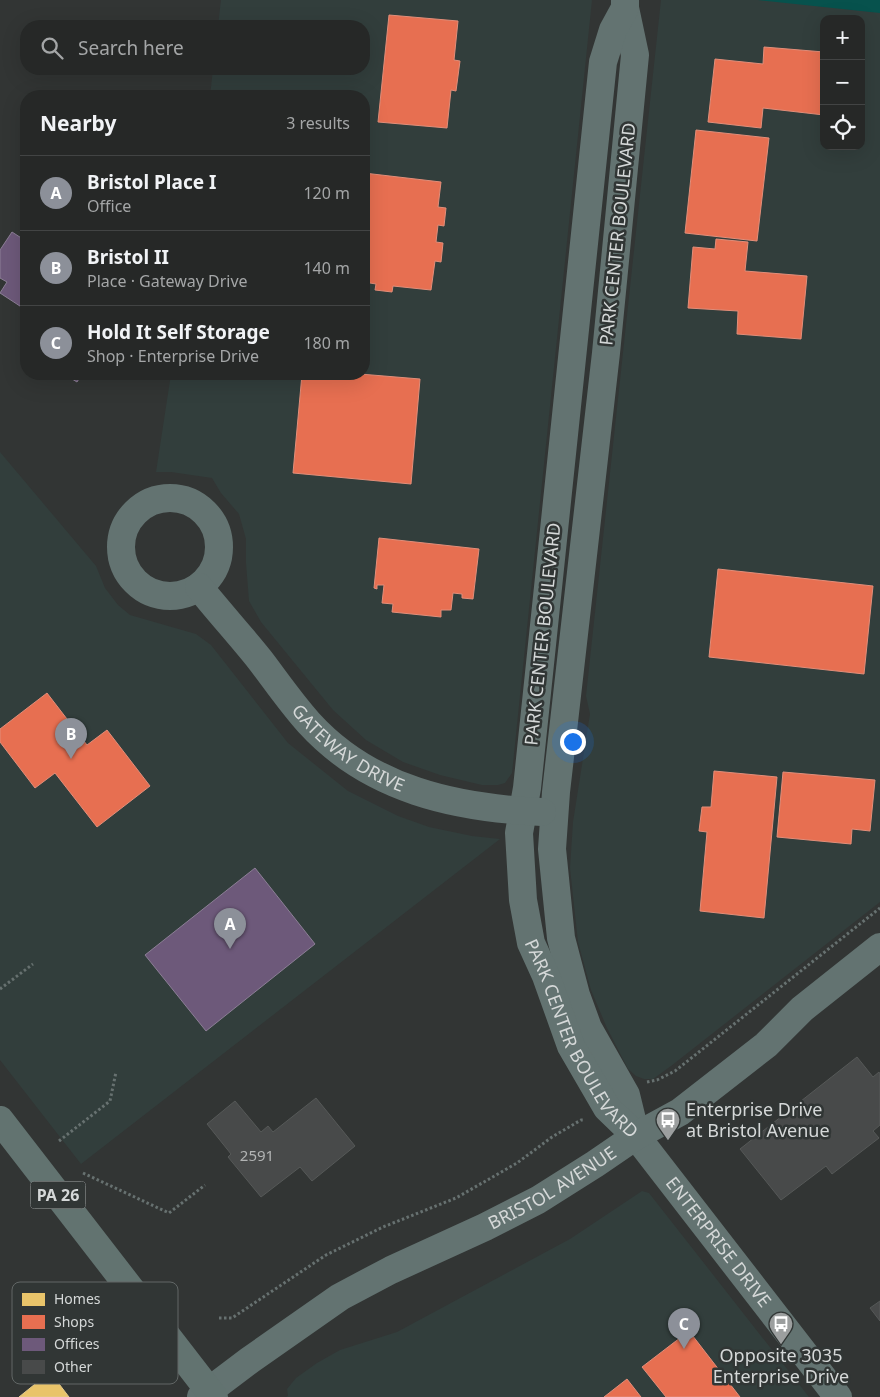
<!DOCTYPE html>
<meta charset="utf-8">
<style>
body{margin:0;font-family:"Noto Sans",sans-serif;background:#323433;color:#f1f3f6}
.controls{position:absolute;right:15px;top:15px;display:grid;overflow:hidden;border-radius:10px;box-shadow:0 5px 20px #0002}
.controls button{width:45px;height:45px;display:grid;place-items:center;padding:0;border:0;border-bottom:1px solid #424444;background:#262827;color:#f1f3f6;font:25px sans-serif}
.you{position:absolute;left:572px;top:741px;width:18px;height:18px;margin:-12px;border:4px solid #fff;border-radius:50%;background:#1a73e8;box-shadow:0 0 0 8px #1a73e833}
.badge{display:grid;place-items:center;width:32px;height:32px;border-radius:50%;background:#8c9099;color:#fff;font-size:16px;font-weight:700}
.pin{position:absolute;translate:-50% -41px;filter:drop-shadow(0 1px 2px #0008)}
.pin::after{content:'';position:absolute;top:26px;width:18px;height:15px;background:inherit;clip-path:polygon(0 0,100% 0,50% 100%)}
.list{margin:0;padding:0;list-style:none}
h2{display:flex;justify-content:space-between;align-items:center;height:65px;margin:0;padding:0 20px;font-size:21px}
h2 small{font-size:16px;font-weight:400;color:#a4a6a7}
.list li{display:grid;grid-template-columns:32px 1fr auto;gap:15px;align-items:center;box-sizing:border-box;height:75px;padding:0 20px;border-top:1px solid #424444}
.list b{display:block;font-size:19px;white-space:nowrap}
.list p{margin:0;font-size:16px;white-space:nowrap;color:#a4a6a7}
.list em{font-size:16px;font-style:normal;color:#a4a6a7}
.icon{flex:none;width:28px;height:28px;fill:none;stroke:currentColor;stroke-width:2;stroke-linecap:round;stroke-linejoin:round}
.map{position:relative;flex:none;width:880px;height:1397px;overflow:hidden}
.search{position:absolute;background:#262827;box-shadow:0 5px 20px #0002;left:20px;top:20px;width:350px;height:55px;display:flex;align-items:center;gap:12px;box-sizing:border-box;padding:0 18px;border-radius:20px;color:#a4a6a7;font-size:19px}
.panel{position:absolute;background:#262827;box-shadow:0 5px 20px #0002;left:20px;top:90px;width:350px;height:290px;border-radius:20px}
.map>svg:first-child{display:block}
.built{fill:#323e3c;fill-rule:evenodd}
.green{fill:#07524d}
.homes{fill:#e9c46a;stroke:#e3ca8b}
.shops{fill:#e76f51;stroke:#e28e7a}
.offices{fill:#6d597a;stroke:#8c7f96}
.building{fill:#484a4a;stroke:#565958}
.lines{fill:none;stroke-linecap:round;stroke-linejoin:round}
.path{stroke:#677170;stroke-width:3;stroke-dasharray:2.5 2.5;stroke-linecap:butt}
.minor{stroke:#637371;stroke-width:28}
.major{stroke:#627370;stroke-width:28}
.labels{text-anchor:middle;stroke-width:5;stroke-linejoin:round;paint-order:stroke}
.number-label{font-size:15px;fill:#b2b4b4}
.shield{fill:#313635;stroke:#a4a7a7;stroke-width:1}
.shield-label{font-size:16px;font-weight:bold;fill:#d5d8d8}
.street-label{font-size:18px;fill:#d5d8d8;stroke:#313635}
.poi-label{font-size:18px;fill:#d5d8d8;stroke:#313635;text-anchor:start}
.key{fill:#313635;stroke:#626766;stroke-width:1}
.key-label{font-size:14px;fill:#d5d8d8}
</style>
<div class="map">
<svg width="880" height="1397" viewBox="0 0 880 1397">
<rect width="100%" height="100%" fill="#323534"/>
<path class="built" d="M221,0H592L512,773L505,783L498,785H482L440,775L403,762L366,740L333,710L261,622L249,601L246,563V539L239,514L221,493L212,478L171,472H156L171,374H364V96H210L213,69H364V26H218Z
M661,0H880V902L671,1066L653,1079H644L636,1076L628,1069L607,1028L591,990L578,942L570,868L573,822L590,714L586,696ZM824,19H861V146H824Z
M0,452L96,566L105,588L118,605L130,615L196,634L211,645L288,743L348,791L398,816L429,827L472,836L500,839L81,1164L0,1060Z
M642,1191L649,1193L809,1397H286L288,1396L287,1389L296,1378L317,1363L340,1350L397,1332L570,1239Z"/>
<path class="green" d="M758,0H880V13Z"/>
<path class="homes" d="M50,1372L69,1397H19Z"/>
<path class="shops" d="M389,15L458,21L454,60L460,61L456,91L451,90L447,128L378,122Z
M764,47L824,52V115L763,108L761,128L708,122L715,59L763,64Z
M696,130L769,138L757,241L685,233Z
M364,173L441,182L438,207L446,208L444,226L438,225L436,242L443,243L441,262L435,261L431,290L393,286L392,292L375,290L376,284L364,282Z
M716,239L748,242L745,271L807,276L801,339L737,334L738,311L688,308L693,247L715,249Z
M302,374H360L420,379L411,484L293,473Z
M379,538L479,549L473,599L462,598V594L453,593L451,610H441V617L392,612L393,604L382,603L384,585H377V589L374,588Z
M718,569L873,586L864,674L709,657Z
M47,693L87,745L107,730L150,786L97,827L55,773L35,788L0,742V729Z
M714,771L777,777L764,918L700,911L707,832L699,831L702,807H711Z
M783,772L875,780L870,831L852,829L851,844L777,837Z
M689,1331L740,1397H666L642,1367Z
M627,1379L641,1397H604Z"/>
<path class="offices" d="M12,232L26,241V310L0,293L7,282L0,278V250Z
M64,374H82L77,382Z
M255,868L315,944L206,1031L145,955Z"/>
<path class="building" d="M857,1057L873,1077L879,1072L880,1074V1125L873,1131L879,1138L832,1174L826,1166L781,1200L740,1149Z
M316,1098L355,1146L312,1181L300,1167L261,1197L228,1157L231,1154L207,1124L235,1101L261,1132L268,1126L273,1132Z
M880,1301V1321L870,1308Z"/>
<g class="lines">
<path class="path" d="M0,989L33,964
M647,1082L657,1080L675,1071L880,908
M59,1141L110,1101L116,1072
M83,1173L169,1213L205,1185
M219,1318H232L326,1255L383,1227L456,1198L517,1163L552,1137L581,1120H585"/>
<g class="minor">
<path d="M625,1V8L635,55L606,353L556,792L552,849L561,938L576,995L588,1028L626,1095L636,1136"/>
<path id="s1" d="M625,8L613,30L603,62L527,788L519,833L523,900L531,943L546,976L571,1046L607,1108L636,1136L838,1397"/>
<circle cx="170" cy="547" r="49"/>
<path id="s2" d="M199,587C219,612 240,635 260,660C276,681 291,703 309,723C370,790 456,808 542,812"/>
<path id="s3" d="M201,1397L250,1360L340,1297L391,1270L485,1227L538,1200L595,1164L636,1136L680,1112L766,1045L802,1009L880,947"/>
</g>
<path class="major" d="M0,1120L214,1397"/>
</g>
<defs>
<symbol id="bus-pin" viewBox="-11 -11 22 30"><path d="M0 17L-7.5 6A9.5 9.5 0 1 1 7.5 6Z" fill="#9c9f9f" stroke="#313635"/><path d="M-5-6H5V4H4V6H2V4H-2V6H-4V4H-5ZM-3.5-4V0h7V-4ZM-3.5 1.2v1.5H-2V1.2ZM2 1.2v1.5H3.5V1.2Z" fill="#fff"/></symbol>
</defs>
<g fill-rule="evenodd">
<use href="#bus-pin" x="654" y="1106" width="28" height="38"/>
<use href="#bus-pin" x="767" y="1310" width="28" height="38"/>
</g>
<g class="labels">
<g class="number-label">
<text x="257" y="1161">2591</text>
</g>
<rect class="shield" x="30.5" y="1181.5" width="55" height="27" rx="4"/>
<g class="shield-label">
<text x="58" y="1201">PA 26</text>
</g>
<g class="street-label">
<text transform="translate(618 234) rotate(-84)" y="6">PARK CENTER BOULEVARD</text>
<text transform="translate(543 634) rotate(-84)" y="6">PARK CENTER BOULEVARD</text>
<text dy="6" stroke="none"><textPath href="#s2" startOffset="222">GATEWAY DRIVE</textPath></text>
<text dy="6" stroke="none"><textPath href="#s1" startOffset="1054">PARK CENTER BOULEVARD</textPath></text>
<text dy="6" stroke="none"><textPath href="#s3" startOffset="410">BRISTOL AVENUE</textPath></text>
<text dy="6" stroke="none"><textPath href="#s1" startOffset="1302">ENTERPRISE DRIVE</textPath></text>
</g>
<g class="poi-label">
<text x="686" y="1116">Enterprise Drive<tspan x="686" dy="21">at Bristol Avenue</tspan></text>
<text x="781" y="1362" text-anchor="middle">Opposite 3035<tspan x="781" dy="21">Enterprise Drive</tspan></text>
</g>
</g>
<rect x="12" y="1282" width="166" height="102" rx="8" class="key"/>
<rect x="22" y="1293" width="23" height="13" fill="#e9c46a"/>
<rect x="22" y="1315" width="23" height="14" fill="#e76f51"/>
<rect x="22" y="1338" width="23" height="13" fill="#6d597a"/>
<rect x="22" y="1360" width="23" height="14" fill="#484a4a"/>
<g class="key-label">
<text x="54" y="1304">Homes</text>
<text x="54" y="1327">Shops</text>
<text x="54" y="1349">Offices</text>
<text x="54" y="1372">Other</text>
</g>
</svg>
<div class="controls">
<button>+</button>
<button>−</button>
<button><svg class="icon" aria-label="locate" viewBox="0 0 24 24"><circle cx="12" cy="12" r="6"/><path d="M12 2v4M12 18v4M2 12h4M18 12h4"/></svg></button>
</div>
<div class="you"></div>
<div class="pin badge" style="left:230px;top:949px">A</div>
<div class="pin badge" style="left:71px;top:759px">B</div>
<div class="pin badge" style="left:684px;top:1349px">C</div>
<div class="search"><svg class="icon" aria-label="search" viewBox="0 0 24 24"><circle cx="10" cy="10" r="6"/><path d="M15 15l6 6"/></svg>Search here</div>
<section class="panel">
<h2>Nearby<small>3 results</small></h2>
<ul class="list">
<li><span class="badge">A</span><div><b>Bristol Place I</b><p>Office</p></div><em>120 m</em></li>
<li><span class="badge">B</span><div><b>Bristol II</b><p>Place · Gateway Drive</p></div><em>140 m</em></li>
<li><span class="badge">C</span><div><b>Hold It Self Storage</b><p>Shop · Enterprise Drive</p></div><em>180 m</em></li>
</ul>
</section>
</div>
